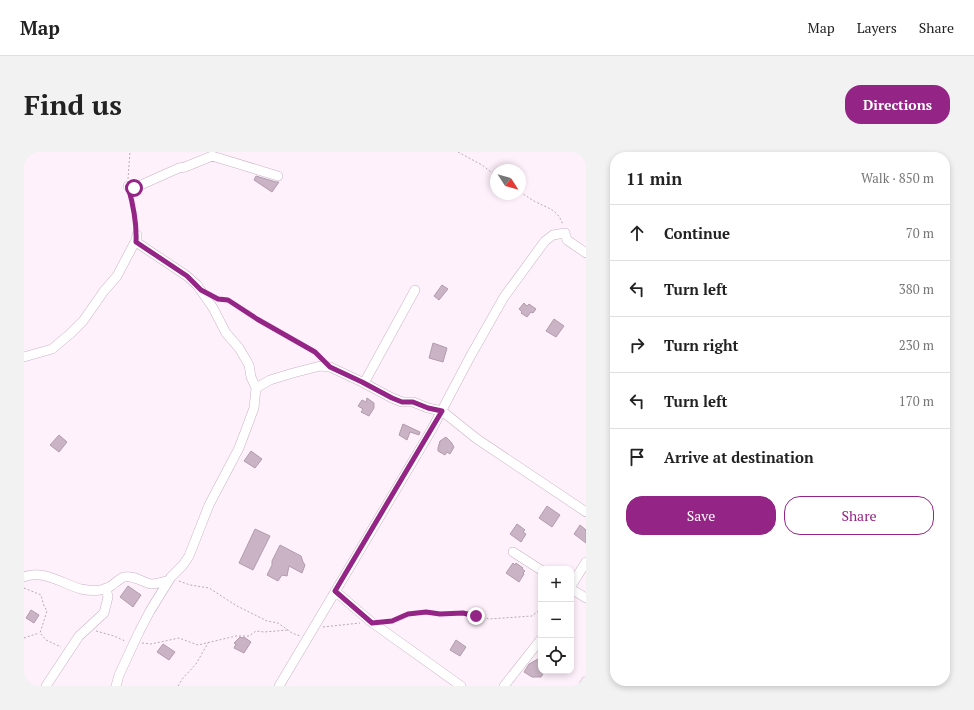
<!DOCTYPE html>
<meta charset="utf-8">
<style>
body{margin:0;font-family:"PT Serif",serif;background:#f2f2f2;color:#222}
.controls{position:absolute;right:12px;bottom:12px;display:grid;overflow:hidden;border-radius:8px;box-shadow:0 2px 6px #0003}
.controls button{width:36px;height:36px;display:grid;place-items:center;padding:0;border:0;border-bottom:1px solid #e0e0e0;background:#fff;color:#222;font:20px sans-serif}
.compass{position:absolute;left:466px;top:12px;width:36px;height:36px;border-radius:50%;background:#fff;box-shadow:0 2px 6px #0003;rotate:126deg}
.stop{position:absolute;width:12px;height:12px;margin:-9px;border:3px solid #942485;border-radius:50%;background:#fff}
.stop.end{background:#942485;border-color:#fff;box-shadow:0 1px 4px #0008}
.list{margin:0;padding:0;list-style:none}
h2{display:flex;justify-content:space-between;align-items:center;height:52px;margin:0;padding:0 16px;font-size:17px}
h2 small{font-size:13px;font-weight:400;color:#767676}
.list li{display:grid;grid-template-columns:26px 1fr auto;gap:12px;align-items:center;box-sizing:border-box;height:56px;padding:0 16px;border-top:1px solid #e0e0e0}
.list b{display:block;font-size:15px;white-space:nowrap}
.list em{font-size:13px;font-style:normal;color:#767676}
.actions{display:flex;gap:8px;padding:12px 16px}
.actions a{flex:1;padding:9px 0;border:1px solid #942485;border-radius:16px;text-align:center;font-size:14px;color:#942485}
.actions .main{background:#942485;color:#fff}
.icon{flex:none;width:22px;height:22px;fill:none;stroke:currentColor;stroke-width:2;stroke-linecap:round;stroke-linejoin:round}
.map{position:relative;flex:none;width:562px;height:534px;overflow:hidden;border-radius:16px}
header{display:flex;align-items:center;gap:24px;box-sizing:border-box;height:56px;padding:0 20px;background:#fff;border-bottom:1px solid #e0e0e0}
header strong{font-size:19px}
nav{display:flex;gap:22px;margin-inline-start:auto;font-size:14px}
.intro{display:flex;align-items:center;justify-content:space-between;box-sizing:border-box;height:96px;padding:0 24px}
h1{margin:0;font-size:28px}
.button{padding:10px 18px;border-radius:16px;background:#942485;color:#fff;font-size:14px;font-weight:700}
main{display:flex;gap:24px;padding:0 24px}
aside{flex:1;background:#fff;border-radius:16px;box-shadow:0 2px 6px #0003}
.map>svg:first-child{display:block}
.building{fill:#c9b3c4;stroke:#b19bac}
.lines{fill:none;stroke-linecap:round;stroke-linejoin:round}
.minor-casing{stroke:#c8b2c3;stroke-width:10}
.path{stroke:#b7aab4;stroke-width:1;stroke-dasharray:2 2;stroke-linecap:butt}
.minor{stroke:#fff;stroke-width:9}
.route{stroke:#942485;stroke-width:5}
</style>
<header>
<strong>Map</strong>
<nav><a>Map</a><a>Layers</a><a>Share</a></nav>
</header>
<div class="intro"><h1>Find us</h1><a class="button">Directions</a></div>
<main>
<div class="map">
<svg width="562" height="534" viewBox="0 0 562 534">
<rect width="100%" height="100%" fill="#fff1fc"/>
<path class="building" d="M232,24L252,30H255L248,40L230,28Z
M418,133L424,137L415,148L410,144Z
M500,151L503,154L505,152L512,157L509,161L507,160L503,165L497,161L498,160L495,157Z
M530,167L540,174L532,185L522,179Z
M409,191L423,196L419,210L405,206Z
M343,246L350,251V256L345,264L337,260L339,257L334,254L338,248L342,250Z
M379,272L396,280L395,283L386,280L383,288L375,283Z
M35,283L43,290L35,300L26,293Z
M422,285L427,290L430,295L426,302L423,300L421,303L414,299V296L416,289Z
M227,299L238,307L231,316L220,309Z
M523,354L536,363L528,375L515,366Z
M493,372L501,378L499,380L502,382L497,390L486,382Z
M556,373L562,378V391L550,382Z
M231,377L246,384L229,418L215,411Z
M256,393L277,404L279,410L281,413L278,421L265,414L263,424L258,423L254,429L243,423L248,413V409Z
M489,411L491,413L492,411L499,416L498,417L501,419L499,421L500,422L495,430L482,421Z
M104,434L117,443L109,455L96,445Z
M7,458L15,463L10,471L2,466Z
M216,485L219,486L220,485L227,490L220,501L210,496L212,492L210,491Z
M432,488L442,495L436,504L426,498Z
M139,492L151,500L145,508L133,500Z
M514,507L517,513V519H521L517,525H508L500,520L505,512Z"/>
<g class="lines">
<defs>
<path id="minor" d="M104,34L110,36L155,16L161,15L188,4L254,24
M0,205L28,197L47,181L59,169L80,139L93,124L112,88
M340,231L391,138
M232,236L246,228L269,221L296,214L306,215L338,230L368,246L378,250H389L404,256L418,259L453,287L562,360
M489,400L517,418
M0,425C18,417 39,432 57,437C66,439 78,440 87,434C91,431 95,427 100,425C110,423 118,430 127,432C133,432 139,430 145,428
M547,434L562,410
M547,437L562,446
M311,439L346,469L437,534
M22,534L55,484L80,461L84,445L82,436
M92,534L95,523L115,480L126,459L147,425L159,413L165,404L185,353L215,296L230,256L232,236L227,225L225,213L215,196L202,181L189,156L173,133L163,124L112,90L113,83
M255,534L408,277L446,205L480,145L521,89L529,83L541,81L543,88L562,101
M480,534L517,487
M559,534L562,529"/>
</defs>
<use href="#minor" class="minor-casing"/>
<path class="path" d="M434,0L458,13L472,24
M104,27L106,0
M496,40C501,43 505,46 510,49C523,56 534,57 539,73
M107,44L112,76
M192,145L204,148L233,167L291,201L297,207
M155,429L166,433L185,436L213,454L243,469L254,471L268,481L276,484
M0,436L17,443L20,454L23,459L16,481L22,488L37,495
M361,470L367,469L384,462L402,460L416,462L439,461L465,467L508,464L517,457
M299,475L336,471
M72,479L90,484L101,489
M0,486L15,481
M118,491L127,492L155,486L174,493L212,484H225L232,479L240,480L264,478
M154,534L159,526L172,512L184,491"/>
<use href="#minor" class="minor"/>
</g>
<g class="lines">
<path class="route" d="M110,36L104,34C109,52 113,72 112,90L163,124L177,138L194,147L204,148L233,167L291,200L306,215L338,230L368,246L378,250H389L404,256L418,259L311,439L348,471L368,469L384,462L402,460L416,462L439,461L452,464"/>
</g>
</svg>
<div class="controls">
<button>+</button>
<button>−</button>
<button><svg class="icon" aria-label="locate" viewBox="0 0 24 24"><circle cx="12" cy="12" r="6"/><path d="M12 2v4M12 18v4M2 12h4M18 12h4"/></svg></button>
</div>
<svg class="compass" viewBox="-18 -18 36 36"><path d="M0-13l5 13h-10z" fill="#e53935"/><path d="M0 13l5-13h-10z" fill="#767676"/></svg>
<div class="stop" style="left:110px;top:36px"></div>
<div class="stop end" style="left:452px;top:464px"></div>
</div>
<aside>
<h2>11 min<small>Walk · 850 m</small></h2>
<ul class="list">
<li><svg class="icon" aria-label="ahead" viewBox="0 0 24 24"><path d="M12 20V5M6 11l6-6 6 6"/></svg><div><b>Continue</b></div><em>70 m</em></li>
<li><svg class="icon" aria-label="left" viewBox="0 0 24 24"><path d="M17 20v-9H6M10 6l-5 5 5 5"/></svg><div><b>Turn left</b></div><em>380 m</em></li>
<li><svg class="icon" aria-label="right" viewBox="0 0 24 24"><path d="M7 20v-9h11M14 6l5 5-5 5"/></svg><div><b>Turn right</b></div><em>230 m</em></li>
<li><svg class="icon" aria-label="left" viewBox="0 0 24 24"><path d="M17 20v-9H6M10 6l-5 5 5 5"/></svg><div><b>Turn left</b></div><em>170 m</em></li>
<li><svg class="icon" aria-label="arrive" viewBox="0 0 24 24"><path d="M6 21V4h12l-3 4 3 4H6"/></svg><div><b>Arrive at destination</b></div></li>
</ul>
<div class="actions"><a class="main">Save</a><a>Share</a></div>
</aside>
</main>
